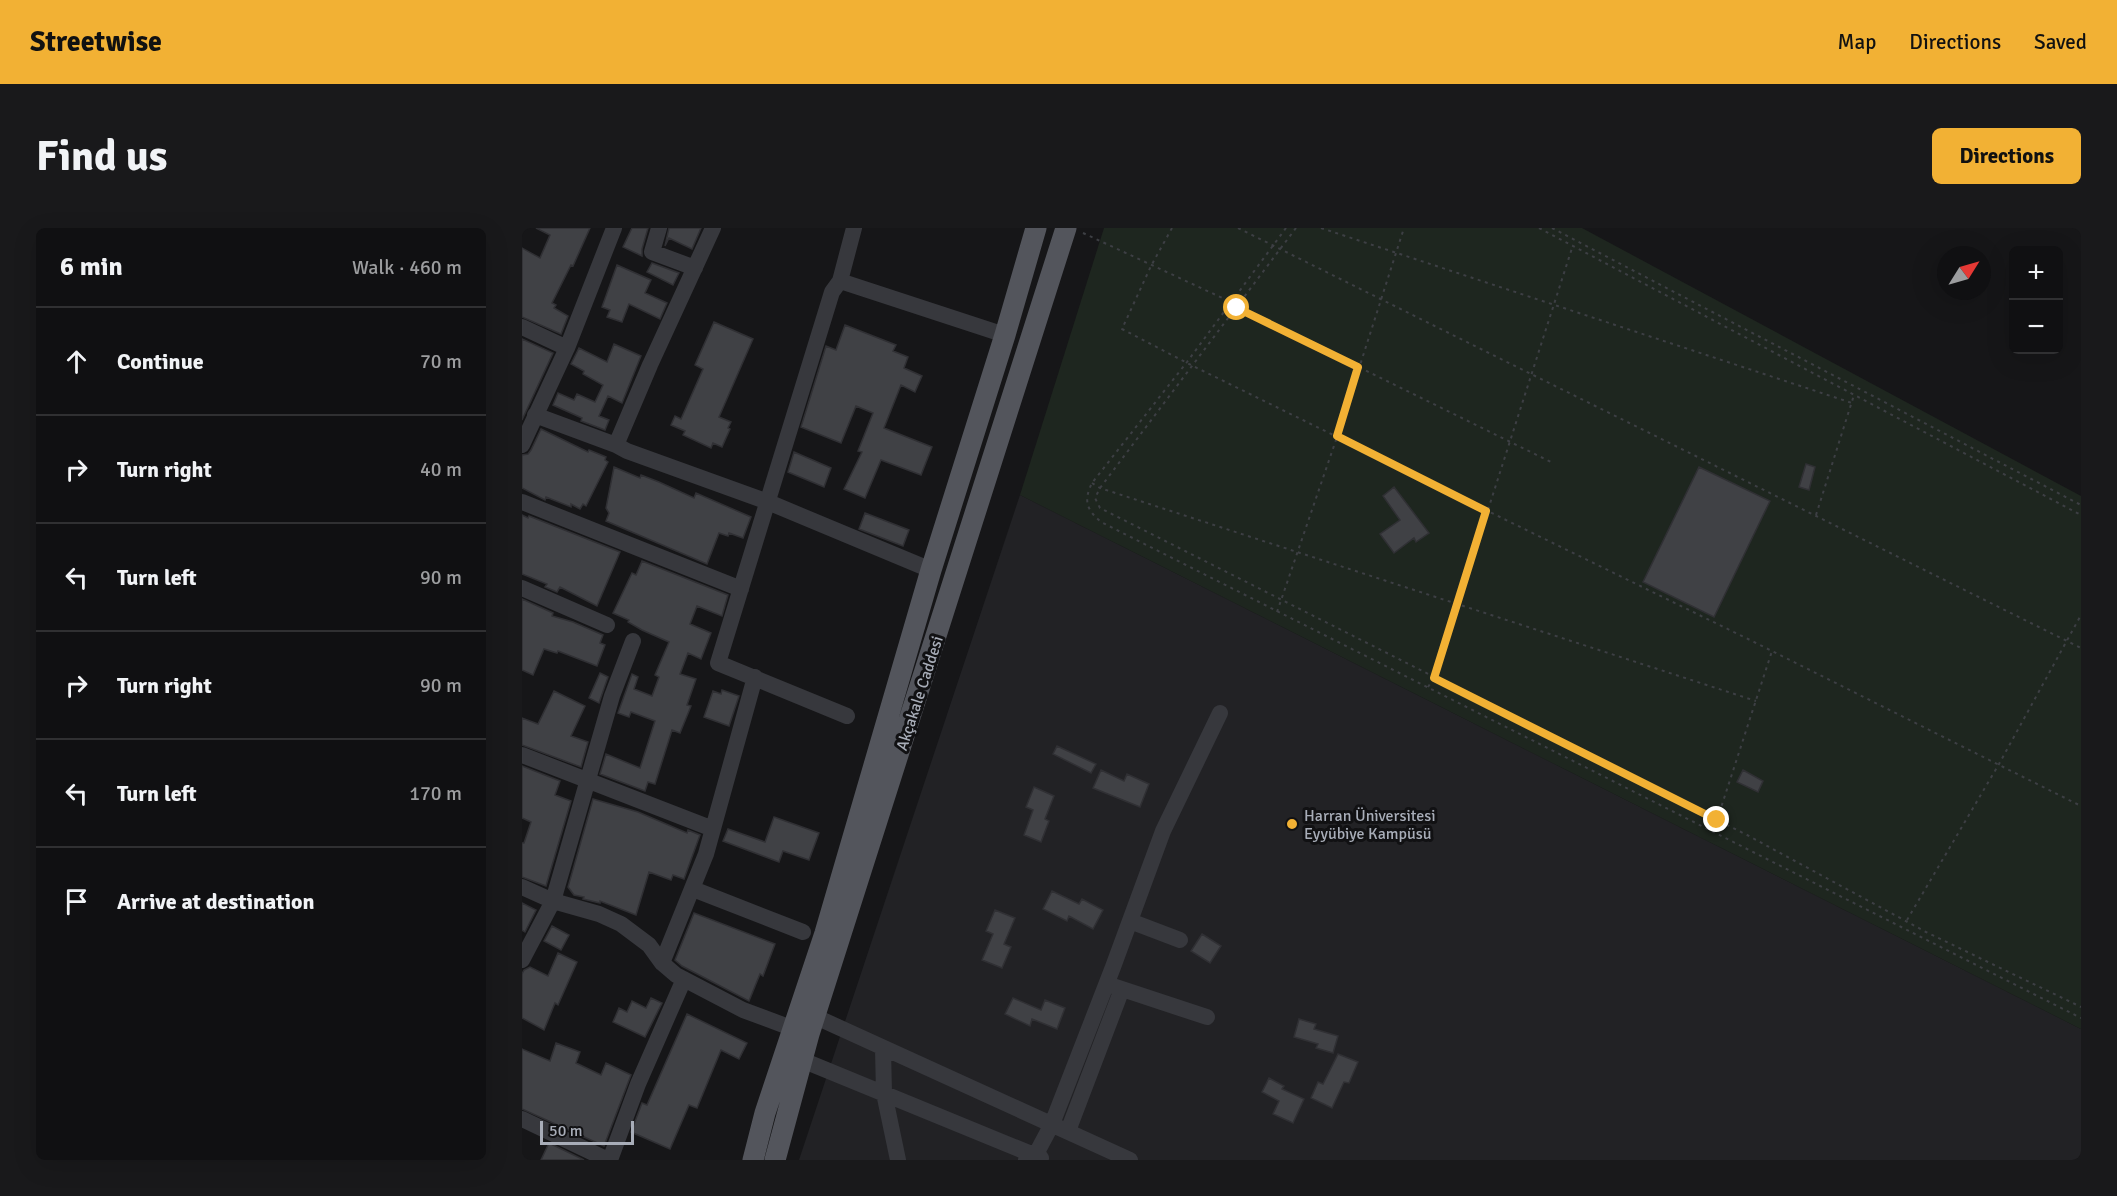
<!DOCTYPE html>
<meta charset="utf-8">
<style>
body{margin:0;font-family:Signika,sans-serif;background:#19191b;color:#f1f3f6}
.controls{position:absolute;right:18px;top:18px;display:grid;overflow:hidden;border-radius:9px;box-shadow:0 6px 24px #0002}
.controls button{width:54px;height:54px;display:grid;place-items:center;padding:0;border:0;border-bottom:2px solid #303032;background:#101012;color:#f1f3f6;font:30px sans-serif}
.compass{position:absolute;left:1415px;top:18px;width:54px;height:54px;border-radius:50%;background:#101012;box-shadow:0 6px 24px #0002;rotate:53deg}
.scale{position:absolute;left:18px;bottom:15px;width:94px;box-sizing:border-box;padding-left:6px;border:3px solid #a8adb8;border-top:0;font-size:16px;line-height:21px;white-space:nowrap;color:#a8adb8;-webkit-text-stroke:4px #111113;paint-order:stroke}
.stop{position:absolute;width:18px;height:18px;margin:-14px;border:4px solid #f2b134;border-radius:50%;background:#fff}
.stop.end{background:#f2b134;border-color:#fff;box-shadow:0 2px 6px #0008}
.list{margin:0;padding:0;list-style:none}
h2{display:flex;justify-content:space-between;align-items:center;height:78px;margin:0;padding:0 24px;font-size:26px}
h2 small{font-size:20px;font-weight:400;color:#9c9d9f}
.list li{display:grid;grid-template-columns:39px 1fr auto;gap:18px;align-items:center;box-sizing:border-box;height:108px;padding:0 24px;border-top:2px solid #303032}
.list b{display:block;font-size:22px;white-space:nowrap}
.list em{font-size:20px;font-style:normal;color:#9c9d9f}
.icon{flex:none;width:33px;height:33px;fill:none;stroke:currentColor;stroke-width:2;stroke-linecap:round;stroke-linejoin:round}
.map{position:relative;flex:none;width:1559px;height:932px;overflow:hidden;border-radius:9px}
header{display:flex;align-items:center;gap:36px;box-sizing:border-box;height:84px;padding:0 30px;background:#f2b134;color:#111}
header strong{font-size:28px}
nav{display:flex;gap:33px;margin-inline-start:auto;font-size:21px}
.intro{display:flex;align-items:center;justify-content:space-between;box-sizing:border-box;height:144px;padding:0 36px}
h1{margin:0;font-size:42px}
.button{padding:15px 27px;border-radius:9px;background:#f2b134;color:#111;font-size:21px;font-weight:700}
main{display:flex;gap:36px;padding:0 36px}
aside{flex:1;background:#101012;border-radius:9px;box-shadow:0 6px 24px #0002}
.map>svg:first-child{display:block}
.built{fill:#222225}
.green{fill:#1e261f}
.building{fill:#404145;stroke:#303034;stroke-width:1.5}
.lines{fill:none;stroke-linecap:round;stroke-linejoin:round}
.path{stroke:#3d3f44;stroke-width:2;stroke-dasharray:3 4.5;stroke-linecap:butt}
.minor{stroke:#37383d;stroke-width:16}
.major{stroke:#53555c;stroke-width:21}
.route{stroke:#f2b134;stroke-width:8}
.poi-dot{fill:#f2b134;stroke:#111113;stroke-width:2}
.labels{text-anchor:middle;stroke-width:6;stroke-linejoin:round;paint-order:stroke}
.street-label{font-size:16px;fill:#a8adb8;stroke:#111113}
.poi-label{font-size:16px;fill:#a8adb8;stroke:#111113;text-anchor:start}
</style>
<header>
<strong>Streetwise</strong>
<nav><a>Map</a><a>Directions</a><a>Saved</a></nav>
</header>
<div class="intro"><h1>Find us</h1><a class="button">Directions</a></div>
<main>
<aside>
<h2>6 min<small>Walk · 460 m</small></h2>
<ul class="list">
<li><svg class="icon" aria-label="ahead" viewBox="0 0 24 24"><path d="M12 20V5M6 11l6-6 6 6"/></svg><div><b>Continue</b></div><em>70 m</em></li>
<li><svg class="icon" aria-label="right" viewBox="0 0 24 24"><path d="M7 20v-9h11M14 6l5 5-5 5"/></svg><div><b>Turn right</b></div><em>40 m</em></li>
<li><svg class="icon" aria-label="left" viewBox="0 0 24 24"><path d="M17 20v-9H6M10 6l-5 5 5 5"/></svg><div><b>Turn left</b></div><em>90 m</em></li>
<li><svg class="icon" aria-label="right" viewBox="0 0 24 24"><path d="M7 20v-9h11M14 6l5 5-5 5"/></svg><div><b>Turn right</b></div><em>90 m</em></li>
<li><svg class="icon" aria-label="left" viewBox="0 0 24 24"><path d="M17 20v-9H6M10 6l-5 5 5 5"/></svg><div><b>Turn left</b></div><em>170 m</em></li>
<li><svg class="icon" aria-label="arrive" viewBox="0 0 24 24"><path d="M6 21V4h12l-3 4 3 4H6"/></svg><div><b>Arrive at destination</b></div></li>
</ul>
</aside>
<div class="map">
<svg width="1559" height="932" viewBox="0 0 1559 932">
<rect width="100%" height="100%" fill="#161618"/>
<path class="built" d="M498,267L1559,801V932H277Z"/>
<path class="green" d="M582,0H1060L1559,268V801L498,267Z"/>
<path class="building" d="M14,0H68L51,38L49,37L30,75L34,77L32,80L46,88L39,106L0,89V20L18,30L28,7Z
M110,0H126L120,21V28L101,19Z
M147,0H179L170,21L147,10L143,18Z
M130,35L157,45L151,57L125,44Z
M95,37L129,52L123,65L145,75L138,91L107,76L100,94L85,89L88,82L80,79Z
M192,94L231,111L197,189L209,194L206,200L208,201L200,219L191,215L189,220L161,207L163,203L149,197L153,188L159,191L181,141L173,137Z
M323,97L374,117L371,123L386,129L382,140L400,148L393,164L379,157L362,200L410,219L399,247L359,232L343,270L322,261L340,224L336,223L351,185L334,178L319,215L279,199L304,118L314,122Z
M0,111L31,125L0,192Z
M92,116L119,128L100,175L86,168L77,188L87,192L83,202L59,193L60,190L31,177L36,165L52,172L55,166L73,174L81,157L61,146L62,143L49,136L57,120L85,134Z
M19,201L66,224L67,222L84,229L83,232L86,234L64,278L61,276L58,281L49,276V279L24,269L23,272L0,260V227L6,226L9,222Z
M272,224L309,240L302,259L266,244Z
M1284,236L1293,239L1287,262L1277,259Z
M92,239L118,250L119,247L137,254L172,270L174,265L229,289L221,310L207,305L206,308L197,305L185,336L84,293L87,285L84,280Z
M1177,239L1248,273L1192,389L1121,354Z
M872,259L907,305L894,314L892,310L872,325L858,306L878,292L861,268Z
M343,285L387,302L381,318L337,301Z
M0,287L6,290L7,288L98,324L75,378L38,359L35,364L23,359L25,356L0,346Z
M120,333L206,367L200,388L175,378L168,396L189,405L179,431L166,425L158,446L174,451L165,477L169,478L158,505L150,502L133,556L126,554L123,563L78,546L84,526L118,540L133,493L109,484L107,489L96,485L110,446L116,449L112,461L130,468L137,449L133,447L147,414L120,402L106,394L107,392L91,385L110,345L114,347Z
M0,371L31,385L30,388L51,394L81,407L78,415L83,417L75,438L36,423L35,425L22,421L11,447L0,442Z
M78,445L86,449L77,475L67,470Z
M200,462L217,468L207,498L182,489L191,463L199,466Z
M32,463L63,478L49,508L66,514L59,539L0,517V490L16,496Z
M535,518L574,536L569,545L531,526Z
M0,538L38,553L33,567L49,573L24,658L0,649V615H2L9,594L0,590Z
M579,542L602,553L605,546L627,556L618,579L571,560Z
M1221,542L1241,553L1236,564L1215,554Z
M512,559L532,568L523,591L527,593L519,614L502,607L511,582L504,579Z
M71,571L116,584L165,605L166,602L178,607L162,651L151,647L149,652L127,644L114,687L78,673V675L61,671L62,669L52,667L46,659Z
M252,589L297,605L287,632L261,623L257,634L201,613L206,601L243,614Z
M530,663L557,676L560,671L581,682L571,701L547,688L545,693L521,681Z
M0,675L14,682L3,704L0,702Z
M473,682L493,690L482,716L489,719L480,740L460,732L471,706L464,703Z
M172,685L253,716L241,748L238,746L227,773L160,738L153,732Z
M30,698L47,707L39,722L22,713Z
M680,706L699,718L688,735L669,723Z
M36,725L55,734L36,777L33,775L22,802L0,790V746L2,742L8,739L26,748Z
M129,770L140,775L123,809L91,794L97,780L105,784L110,773L124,780Z
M491,770L519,782L523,772L543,780L535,801L510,791L508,798L483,786Z
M165,786L225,815L217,831L199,822L175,880L167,877L148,921L109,904L120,875L125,877Z
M777,791L794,796L792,801L816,808L811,825L794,820L796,816L772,809Z
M34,815L58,824L54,835L79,847L84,835L109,847L82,918L0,881V821L28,833Z
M816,826L836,834L827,855L822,854L810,880L789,870L796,854L801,856Z
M747,850L762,858L760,861L782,871L771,895L751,886L757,873L740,864Z
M27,915L62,932H19Z"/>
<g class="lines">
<path class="path" d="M650,0L629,38L600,101L671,138L1226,411L1559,578
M716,0L1559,420
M764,0L665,134L570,255C561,273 565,282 579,294L1559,790
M774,0L578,260L573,270L578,280L1225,607L1404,704L1559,779
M799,0L1330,175
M1017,0L1559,287
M1030,0L1559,277
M561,5L709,74L715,79L1031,235
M570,255L578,260L1234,473
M1294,287L1332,167
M755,384L815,209L882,0
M906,459L912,450L1051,17
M1195,592L1250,423
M1385,692L1477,536L1559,387"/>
<path class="minor" d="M137,0L130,24L173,40
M318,53L483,107
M0,99L45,120
M13,187L94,217L105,223L246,274L409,342
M0,217L45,120L92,0
M94,217L128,137L191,0
M0,274L219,361
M0,360L85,397
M325,488L196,435L310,64L318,53L332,0
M0,527L191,601
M0,659L31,673L77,686L99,696L127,717L140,735L154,747L221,782L280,804
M171,661L281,704
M608,693L658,712
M0,732L31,673L90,468L111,413
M140,735L184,626L233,449
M591,758L685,789
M283,784L608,932
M361,821L362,865L376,932
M268,830L280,832L519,930
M0,891L86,932
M546,903L600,761
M88,932L116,856L162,751
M504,932L513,928L530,896L591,739L641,603L698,485"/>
<path class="major" d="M231,932L243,885L303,705L409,342L483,107L514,0
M253,932L287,806L544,0"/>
</g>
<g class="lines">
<path class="route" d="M715,80L836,139L815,208L964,283L912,450L1195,592"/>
</g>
<circle class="poi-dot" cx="770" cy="596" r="6"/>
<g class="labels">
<g class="street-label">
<text transform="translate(397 465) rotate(-72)" y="6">Akçakale Caddesi</text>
</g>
<g class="poi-label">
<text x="782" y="593">Harran Üniversitesi<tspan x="782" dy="18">Eyyübiye Kampüsü</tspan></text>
</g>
</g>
</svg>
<div class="controls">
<button>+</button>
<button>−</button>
</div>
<svg class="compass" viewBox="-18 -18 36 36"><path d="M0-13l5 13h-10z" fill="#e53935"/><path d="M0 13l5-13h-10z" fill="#9c9d9f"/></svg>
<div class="scale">50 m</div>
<div class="stop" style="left:715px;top:80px"></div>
<div class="stop end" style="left:1195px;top:592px"></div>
</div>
</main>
